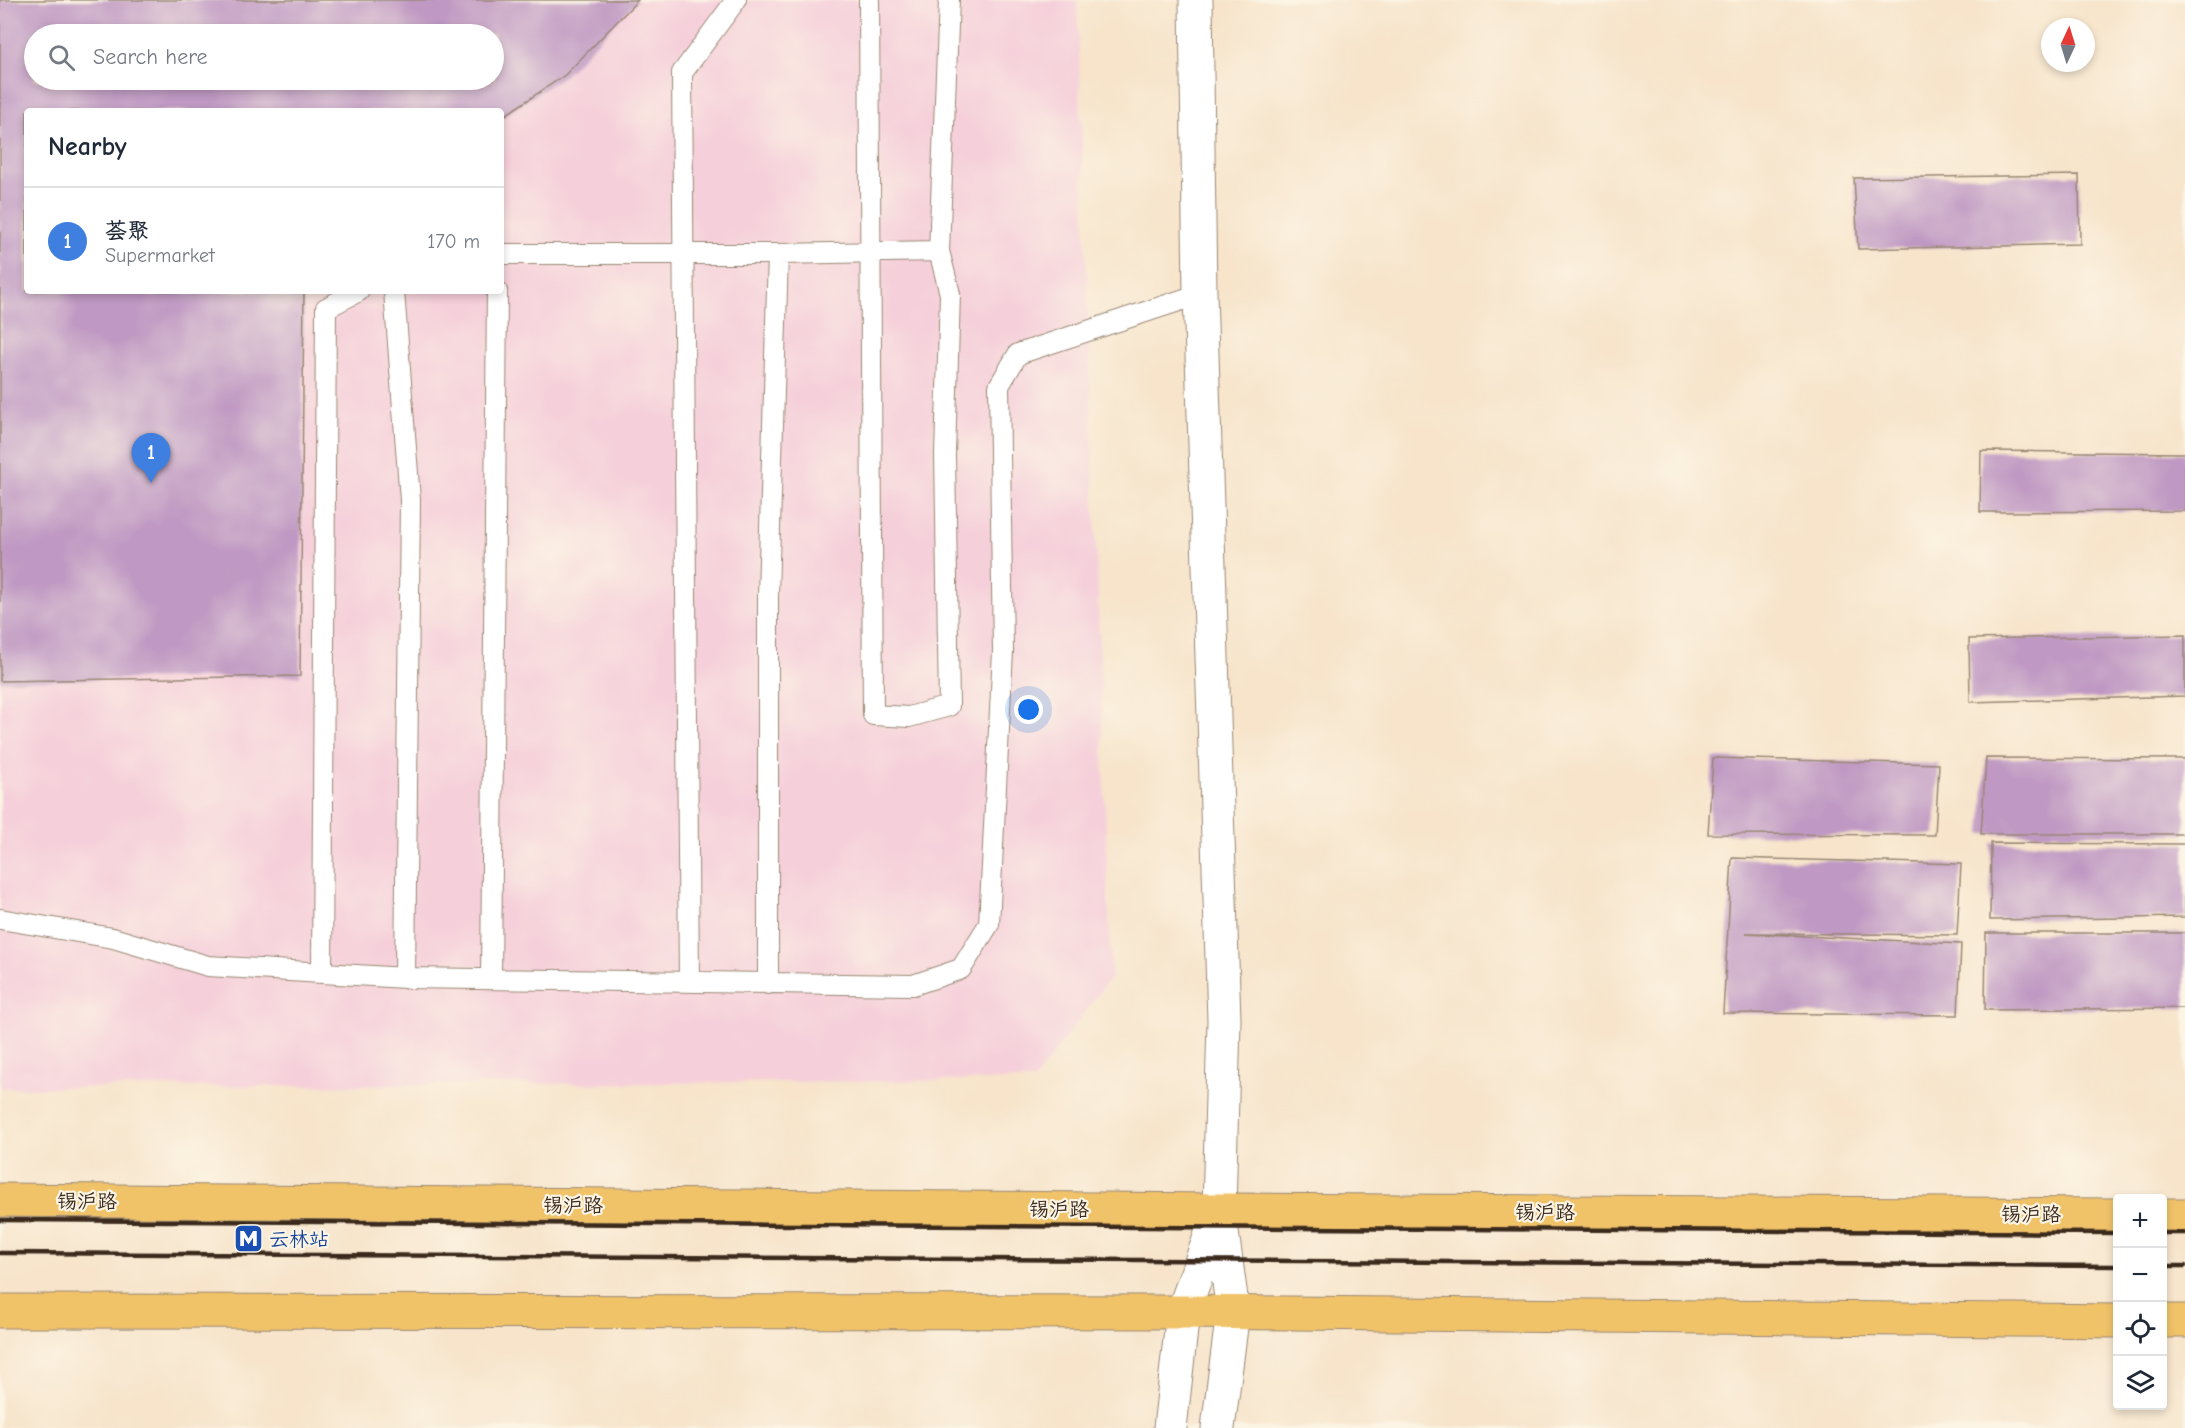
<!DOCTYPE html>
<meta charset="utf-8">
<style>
body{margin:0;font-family:"Comic Neue","LXGW WenKai TC",sans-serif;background:#f6f6f7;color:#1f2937}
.controls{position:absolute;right:18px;bottom:18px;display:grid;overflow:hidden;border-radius:6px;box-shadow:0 3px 9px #0003}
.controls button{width:54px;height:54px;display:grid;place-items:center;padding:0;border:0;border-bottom:2px solid #e0e1e3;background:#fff;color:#1f2937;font:30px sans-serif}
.compass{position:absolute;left:2041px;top:18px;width:54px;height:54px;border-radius:50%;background:#fff;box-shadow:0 3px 9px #0003;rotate:4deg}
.you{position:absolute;left:1029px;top:710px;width:21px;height:21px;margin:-15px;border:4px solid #fff;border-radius:50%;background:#1a73e8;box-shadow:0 0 0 9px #1a73e833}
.badge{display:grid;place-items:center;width:39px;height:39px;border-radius:50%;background:#b45309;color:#fff;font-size:20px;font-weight:700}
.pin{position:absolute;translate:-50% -50px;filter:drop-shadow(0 2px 3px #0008)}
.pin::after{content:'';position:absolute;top:32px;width:21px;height:18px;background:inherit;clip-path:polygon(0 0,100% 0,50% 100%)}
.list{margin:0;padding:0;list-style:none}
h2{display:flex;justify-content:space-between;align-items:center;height:78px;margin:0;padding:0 24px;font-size:26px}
h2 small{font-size:20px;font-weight:400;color:#747a83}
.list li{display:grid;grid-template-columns:39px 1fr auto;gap:18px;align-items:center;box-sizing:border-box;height:108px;padding:0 24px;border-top:2px solid #e0e1e3}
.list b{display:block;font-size:22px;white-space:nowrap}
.list p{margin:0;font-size:20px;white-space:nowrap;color:#747a83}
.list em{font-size:20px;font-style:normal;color:#747a83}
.icon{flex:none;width:33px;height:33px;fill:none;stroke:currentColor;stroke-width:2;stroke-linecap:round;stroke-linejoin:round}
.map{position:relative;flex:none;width:2185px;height:1428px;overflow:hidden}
.search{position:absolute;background:#fff;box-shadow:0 3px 9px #0003;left:24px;top:24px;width:480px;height:66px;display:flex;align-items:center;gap:15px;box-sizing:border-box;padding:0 21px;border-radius:33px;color:#747a83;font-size:22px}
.panel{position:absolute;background:#fff;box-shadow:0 3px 9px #0003;left:24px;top:108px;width:480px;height:186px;border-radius:6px}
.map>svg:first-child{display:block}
.built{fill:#f5cfda;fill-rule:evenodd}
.building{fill:#bf99c3;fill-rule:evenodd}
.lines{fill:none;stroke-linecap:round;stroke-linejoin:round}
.service-casing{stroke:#998774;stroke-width:22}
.tertiary-casing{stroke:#998774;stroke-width:35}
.primary-casing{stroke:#998774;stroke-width:35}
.service{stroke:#fff;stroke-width:20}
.tertiary{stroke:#fff;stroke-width:33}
.primary{stroke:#f1c369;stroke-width:33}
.rail{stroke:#3b2a1e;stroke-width:4.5}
.labels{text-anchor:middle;stroke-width:4.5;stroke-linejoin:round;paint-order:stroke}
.street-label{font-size:20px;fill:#3b2a1e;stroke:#fcf5e5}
.transit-label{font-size:20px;fill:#164399;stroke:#fcf5e5;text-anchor:start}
</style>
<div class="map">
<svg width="2185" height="1428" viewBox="0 0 2185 1428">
<rect width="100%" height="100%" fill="#fcf5e5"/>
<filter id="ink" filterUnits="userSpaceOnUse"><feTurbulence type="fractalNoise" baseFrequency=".0167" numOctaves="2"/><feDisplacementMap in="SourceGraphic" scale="12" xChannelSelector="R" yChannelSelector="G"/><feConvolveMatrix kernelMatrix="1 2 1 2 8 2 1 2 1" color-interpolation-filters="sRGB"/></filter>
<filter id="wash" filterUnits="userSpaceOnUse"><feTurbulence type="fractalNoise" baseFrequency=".008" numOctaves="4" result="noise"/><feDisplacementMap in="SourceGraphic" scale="24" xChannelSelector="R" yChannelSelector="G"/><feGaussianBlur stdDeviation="1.35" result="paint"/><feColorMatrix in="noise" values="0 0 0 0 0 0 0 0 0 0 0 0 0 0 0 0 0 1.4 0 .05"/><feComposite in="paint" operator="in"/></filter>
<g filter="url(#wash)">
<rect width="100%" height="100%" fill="#f7e4cb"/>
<path class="built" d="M0,0H1077L1111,977L1034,1080L0,1088ZM34,34H494V80H34ZM27,111H501V291H27Z"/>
<g id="blocks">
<path class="building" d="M0,0H638L565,75L501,118V111H27V291H304L300,676L0,681ZM34,34H494V80H34Z
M2079,175L2080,244L1858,249L1854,178Z
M1981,451L2185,453V511L1980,512Z
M2185,635V696L1970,702L1969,639Z
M1713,758L1939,764L1935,835L1708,834Z
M1986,758L2185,759V834H1981Z
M1991,843L2185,844V917L1990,920Z
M1732,858L1961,864L1957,935L1745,933L1961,944L1958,1015L1723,1013Z
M1986,933H2185V1008L1985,1010Z"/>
</g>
</g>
<g filter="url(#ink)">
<use href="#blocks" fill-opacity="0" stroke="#998774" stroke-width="1.5"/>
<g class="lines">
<defs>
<path id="service" d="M869,0L873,715L909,717L949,706L945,454L950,294L939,251L949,0
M501,254H778L939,251
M394,291L410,500L405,978
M0,919L113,938L208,966L405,978L913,985L961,969L989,924L1003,651L999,386L1018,354L1200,294
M322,972L326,308L359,291
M491,978L497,291
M689,982L682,73L736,0
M768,984V596L778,254"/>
<path id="tertiary" d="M1196,0L1200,294L1224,1020L1219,1210L1233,1312L1218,1428
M1170,1428L1183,1312L1217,1218"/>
<path id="primary" d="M0,1200L1219,1210L2118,1215
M2162,1215H2185
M0,1311L1183,1312L2118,1321
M2162,1321H2185"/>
</defs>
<use href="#service" class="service-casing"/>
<use href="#tertiary" class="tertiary-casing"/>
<use href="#primary" class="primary-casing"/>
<use href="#service" class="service"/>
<use href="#tertiary" class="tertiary"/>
<use href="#primary" class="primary"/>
<path class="rail" d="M0,1220L2118,1233
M2162,1233H2185
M0,1253L2118,1266
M2162,1266H2185"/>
</g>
</g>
<defs>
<symbol id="metro-square" viewBox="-11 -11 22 22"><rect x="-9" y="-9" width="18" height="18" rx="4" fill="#1a4fb4" stroke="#fcf5e5"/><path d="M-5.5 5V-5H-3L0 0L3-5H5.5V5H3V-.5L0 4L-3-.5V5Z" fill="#fff"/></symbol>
</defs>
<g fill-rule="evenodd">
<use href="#metro-square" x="232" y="1222" width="33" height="33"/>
</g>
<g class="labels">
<g class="street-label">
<text x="87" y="1208">锡沪路</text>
<text x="573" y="1212">锡沪路</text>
<text x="1059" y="1216">锡沪路</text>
<text x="1545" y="1219">锡沪路</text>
<text x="2031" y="1221">锡沪路</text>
</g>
<g class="transit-label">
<text x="269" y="1246">云林站</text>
</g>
</g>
</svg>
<div class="controls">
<button>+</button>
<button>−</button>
<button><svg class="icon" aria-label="locate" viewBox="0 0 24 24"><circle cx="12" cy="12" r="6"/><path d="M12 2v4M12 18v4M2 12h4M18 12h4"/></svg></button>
<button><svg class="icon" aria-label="layers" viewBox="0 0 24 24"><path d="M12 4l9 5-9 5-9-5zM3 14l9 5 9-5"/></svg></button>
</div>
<svg class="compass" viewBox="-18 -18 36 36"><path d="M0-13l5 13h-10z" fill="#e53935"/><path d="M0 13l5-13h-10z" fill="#747a83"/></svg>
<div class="you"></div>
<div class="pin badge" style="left:151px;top:483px;background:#3f7fe0">1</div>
<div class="search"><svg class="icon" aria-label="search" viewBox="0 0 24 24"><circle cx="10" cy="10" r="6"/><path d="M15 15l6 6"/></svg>Search here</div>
<section class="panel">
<h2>Nearby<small></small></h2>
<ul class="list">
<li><span class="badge" style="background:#3f7fe0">1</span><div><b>荟聚</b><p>Supermarket</p></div><em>170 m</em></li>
</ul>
</section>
</div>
